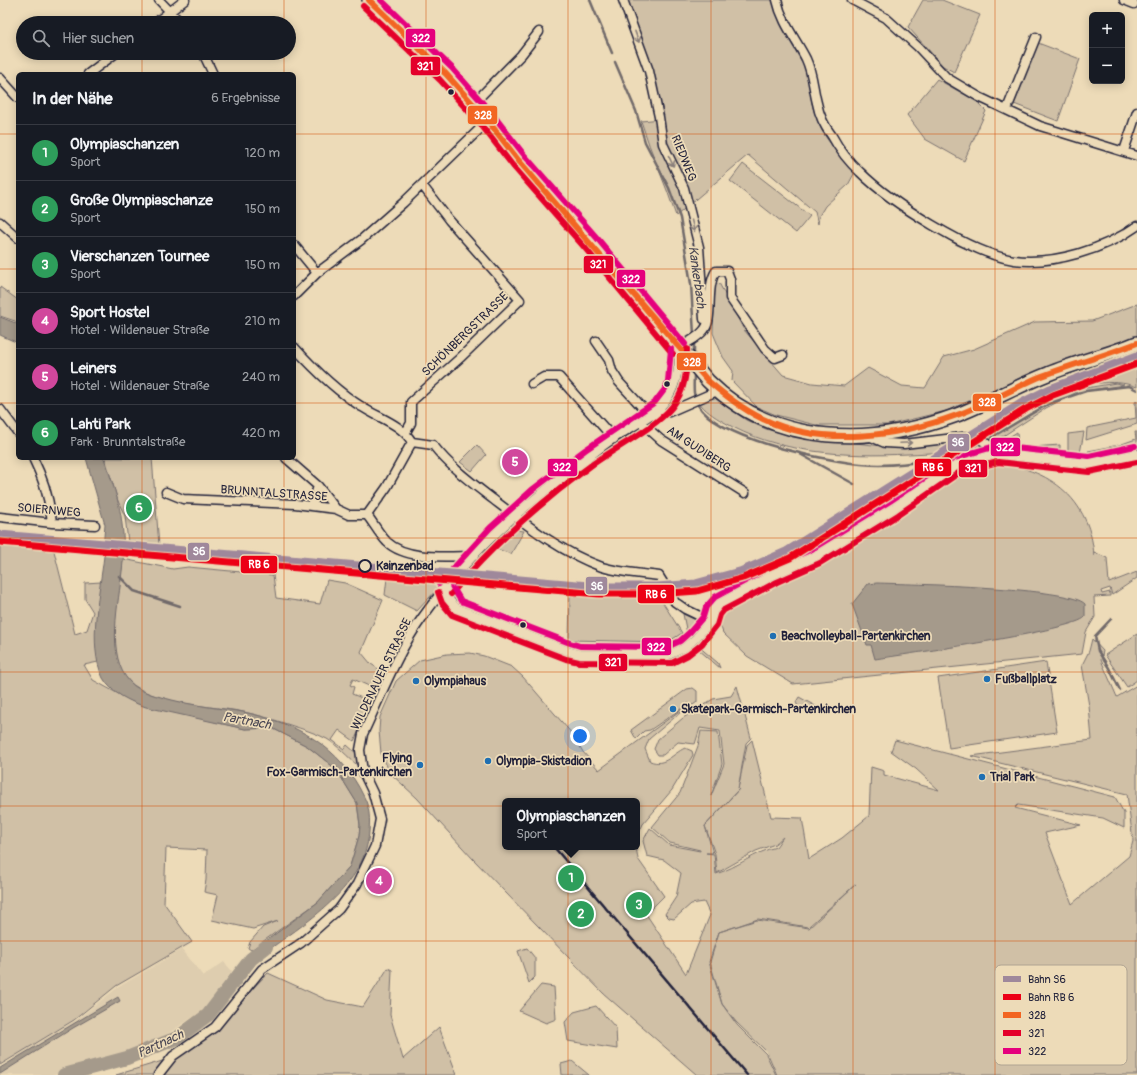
<!DOCTYPE html>
<html lang="de">
<meta charset="utf-8">
<style>
body{margin:0;font-family:Pangolin,sans-serif;background:#242831;color:#f1f3f6}
.controls{position:absolute;right:12px;top:12px;display:grid;overflow:hidden;border-radius:6px;box-shadow:0 2px 10px #0003}
.controls button{width:36px;height:36px;display:grid;place-items:center;padding:0;border:0;border-bottom:1px solid #363941;background:#171b24;color:#f1f3f6;font:20px sans-serif}
.you{position:absolute;left:580px;top:736px;width:14px;height:14px;margin:-10px;border:3px solid #fff;border-radius:50%;background:#1a73e8;box-shadow:0 0 0 6px #1a73e833}
.badge{display:grid;place-items:center;width:26px;height:26px;border-radius:50%;background:#2563eb;color:#fff;font-size:13px;font-weight:700}
.pin{position:absolute;translate:-50% -50%;border:2px solid #fff;box-shadow:0 1px 4px #0006}
.popup{position:absolute;left:502px;top:798px;width:138px;height:52px;box-sizing:border-box;display:grid;place-content:center;border-radius:6px;background:#171b24;filter:drop-shadow(0 1px 3px #0005);font-size:13px;white-space:nowrap;color:#9ea1a6}
.popup b{font-size:15px;color:#f1f3f6}
.popup::after{content:'';position:absolute;left:50%;top:100%;margin-left:-8px;border:8px solid transparent;border-top-color:#171b24}
.list{margin:0;padding:0;list-style:none}
h2{display:flex;justify-content:space-between;align-items:center;height:52px;margin:0;padding:0 16px;font-size:17px}
h2 small{font-size:13px;font-weight:400;color:#9ea1a6}
.list li{display:grid;grid-template-columns:26px 1fr auto;gap:12px;align-items:center;box-sizing:border-box;height:56px;padding:0 16px;border-top:1px solid #363941}
.list b{display:block;font-size:15px;white-space:nowrap}
.list p{margin:0;font-size:13px;white-space:nowrap;color:#9ea1a6}
.list em{font-size:13px;font-style:normal;color:#9ea1a6}
.icon{flex:none;width:22px;height:22px;fill:none;stroke:currentColor;stroke-width:2;stroke-linecap:round;stroke-linejoin:round}
.map{position:relative;flex:none;width:1137px;height:1075px;overflow:hidden}
.search{position:absolute;background:#171b24;box-shadow:0 2px 10px #0003;left:16px;top:16px;width:280px;height:44px;display:flex;align-items:center;gap:10px;box-sizing:border-box;padding:0 14px;border-radius:22px;color:#9ea1a6;font-size:15px}
.panel{position:absolute;background:#171b24;box-shadow:0 2px 10px #0003;left:16px;top:72px;width:280px;height:388px;border-radius:6px}
.map>svg:first-child{display:block}
.built{fill:#decdaf}
.green{fill:#d0c0a6;stroke:#797170;fill-rule:evenodd}
.water{fill:#a59a8b;stroke:#716a6b}
.lines{fill:none;stroke-linecap:round;stroke-linejoin:round}
.stream{stroke:#716a6b;stroke-width:2.5}
.river{stroke:#a59a8b;stroke-width:14}
.street-casing{stroke:#22223b;stroke-width:11}
.primary-casing{stroke:#22223b;stroke-width:16}
.street{stroke:#eddbb8;stroke-width:8}
.primary{stroke:#eddbb8;stroke-width:13}
.rail{stroke:#22223b;stroke-width:2.5}
.bus-1-casing{stroke:#eddbb8;stroke-width:9}
.bus-2-casing{stroke:#eddbb8;stroke-width:9}
.bus-3-casing{stroke:#eddbb8;stroke-width:9}
.bus-1{stroke:#f26522;stroke-width:6}
.bus-2{stroke:#e4002b;stroke-width:6}
.bus-3{stroke:#e5007d;stroke-width:6}
.rail-1-casing{stroke:#eddbb8;stroke-width:10}
.rail-2-casing{stroke:#eddbb8;stroke-width:10}
.rail-1{stroke:#9f889b;stroke-width:7}
.rail-2{stroke:#ec0016;stroke-width:7}
.oneway{stroke:#887e7a}
.grid{fill:none;stroke:#d45411;stroke-width:1;stroke-opacity:0.55}
.bus-dot{fill:#22223b;stroke:#eddbb8;stroke-width:1.5}
.stop-dot{fill:#eddbb8;stroke:#22223b;stroke-width:2}
.poi-dot{fill:#1f6fb2;stroke:#eddbb8;stroke-width:1.5}
.labels{text-anchor:middle;stroke-width:3.5;stroke-linejoin:round;paint-order:stroke}
.street-label{font-size:12px;fill:#22223b;stroke:#eddbb8}
.stop-label{font-size:12px;font-weight:bold;fill:#22223b;stroke:#eddbb8;text-anchor:start}
.poi-label{font-size:12px;font-weight:bold;fill:#22223b;stroke:#eddbb8;text-anchor:start}
.water-label{font-size:13px;font-style:italic;fill:#494653;stroke:#eddbb8}
.key{fill:#eddbb8;stroke:#b0a492;stroke-width:1}
.key-label{font-size:11px;fill:#22223b}
.line-badge{stroke:#eddbb8;stroke-width:1.5}
.badge-label{font-size:11px;text-anchor:middle;font-weight:bold;fill:#fff}
</style>
<div class="map">
<svg width="1137" height="1075" viewBox="0 0 1137 1075">
<rect width="100%" height="100%" fill="#eddbb8"/>
<filter id="ink" filterUnits="userSpaceOnUse"><feTurbulence type="fractalNoise" baseFrequency=".025" numOctaves="2"/><feDisplacementMap in="SourceGraphic" scale="8" xChannelSelector="R" yChannelSelector="G"/><feConvolveMatrix kernelMatrix="1 2 1 2 8 2 1 2 1" color-interpolation-filters="sRGB"/></filter>
<g filter="url(#ink)">
<path class="built" d="M182,949L203,976L224,962L232,971L205,1009L163,1037L122,1054L55,1075H0L16,1055L76,1020L117,988Z"/>
<path class="green" d="M626,0H773C779,26 794,41 804,63C811,80 809,98 815,114C821,136 840,156 855,172L848,185L825,206L819,216L818,224L815,212L748,155L676,216C666,184 651,154 641,121L661,119Z
M923,0H942L980,15L954,72L943,66L908,27Z
M1038,43L1080,59L1058,121L1014,104Z
M937,79L976,101L986,111L964,161L925,139L907,115Z
M743,164L810,216L796,233L730,181Z
M901,207L998,259L996,261L957,245L901,211Z
M719,283L744,330L783,375L812,383L844,386L868,368L902,386L925,388L944,357L974,349L1035,322L1092,321L1137,304V336L1045,368L946,411L888,425H816L776,415L757,407L732,381L733,371L723,357L713,333L715,286Z
M0,287L18,300V322L0,316Z
M1120,364L1122,368L1118,370L1137,364V387C1112,377 1082,386 1057,392L1056,393L1116,383L1124,385L1077,392L1046,408L997,440L994,441L979,432L987,425C1030,400 1073,380 1120,364Z
M712,396L746,420L766,429L793,436L900,448L971,441V446C950,453 930,453 908,454C847,457 777,454 722,421C715,417 704,410 699,402Z
M1137,401V424L1086,440L1087,428L1136,418L1135,402Z
M1017,432L1018,448L1060,445V453L1004,448L998,444Z
M1084,432L1080,453L1068,451V434Z
M1135,432H1137V446L1089,455L1088,451L1119,445L1136,439Z
M477,445L486,455L472,471L460,462Z
M105,458H152L159,545L128,542L125,516L118,501Z
M980,464C1039,461 1090,493 1094,556V552L1107,558L1109,583L1137,572V578L1112,595L1110,588L1101,591L1102,594L1110,592V596L1094,597L1095,617L1086,632L1082,654L793,684L747,656L723,633L719,621L726,608L774,579L876,531L904,510L912,499L950,474Z
M514,530L524,531L511,554L494,548Z
M0,545L54,551L75,634L87,630L93,612L85,599V583L101,582L97,616L98,662L84,665L93,680L135,703L245,729L272,728L307,746L336,769L357,803L360,825L359,836L350,866L318,902L251,950L248,948L250,942L263,927L278,921L253,929L212,920L218,895L204,892L206,880L207,850L166,848L164,903L192,942L116,986L74,1020L0,1065Z
M123,559L173,569L188,567L273,575L276,598L320,604L327,580L345,583L383,600L361,652L371,664L386,674L378,690L353,679L350,685L354,687L352,694L367,700L369,695L374,698L354,741L339,730L332,740L344,749L347,745L356,753L357,765C348,757 337,745 327,739C316,733 302,729 290,725C275,720 259,715 244,712C211,705 134,705 120,668C108,636 120,592 123,559Z
M387,578L434,580L440,586L417,611L385,595Z
M570,596L660,598L682,633L668,642L569,640Z
M683,614L696,620L695,626L687,634Z
M1137,634V680L1127,687L1105,655Z
M1092,639L1103,651L1101,660L1117,697L1137,685V1075H777L767,1052L736,1022L722,1004L710,962L719,932L757,920L809,928L856,884L808,927L758,919L719,932L709,962L722,1004L737,1025L766,1054L776,1075H697L603,993L473,859L417,798L390,773L381,753L379,731L380,717L396,681L420,660L447,654L470,653L484,656L512,667L523,677L574,736L583,752L599,770L686,706L687,707L649,739L645,749L650,761C665,767 672,754 685,748L692,751L693,755L672,790L643,824L637,837V801H505V847H636L638,859L664,896L646,914L686,974L710,915L704,902L691,904L674,919L669,918L665,914L676,897L681,873L664,860L647,856L643,841L650,828L669,845L700,851V850L670,843L652,827L680,793L698,746L701,731L718,732L722,764L711,796L724,764L720,731L700,728L695,744L678,742L663,755H658L654,749L658,739L683,718L713,699L731,696L737,686L751,738L746,743L738,789L747,745L752,740L771,817L802,818L809,859L842,838L869,816L871,767L884,771V775L939,790L916,769L891,751L895,740L1115,797L1124,813V828L1103,818L1018,805L1015,808L1081,825L1045,833L1072,904L1129,856L1133,841L1127,794L971,756L1092,740L1089,706L1082,665L1089,651ZM739,789L705,826L715,854L717,873L756,851L775,844L783,837L776,847C755,852 738,867 716,874L714,854L706,853H713L705,826Z
M697,645L718,663L720,668L699,650C681,653 662,667 643,658L678,655Z
M1046,662L1057,732L949,748L938,678Z
M693,688L697,691V702L693,705L688,704L650,730L644,731L636,739L631,730L687,689Z
M799,697L819,708L815,714L799,709L796,702Z
M527,948L535,958V977L529,983L518,951Z
M388,968L392,970L390,1015L403,1059L439,1027L457,1075H158L173,1056L215,1027L268,973L327,1000L363,1007Z
M541,985L554,987L556,1019L546,1023L519,1011Z
M596,1006L616,1028L617,1049L568,1041L565,1022L574,1012Z
M169,1059L156,1075H116Z
M572,1061L589,1075H562L561,1064Z"/>
<path class="water" d="M0,317L18,324V343L0,335Z
M86,458H104C111,479 120,502 122,524C124,539 124,555 122,571C119,602 105,656 130,682C140,693 158,696 172,700C196,706 219,708 243,712C297,723 340,746 364,797C370,808 370,820 369,832C365,891 298,927 256,959L246,956L318,902L350,866L359,836L360,825L357,803L336,769L307,746L272,728L245,729L146,707C131,702 111,693 103,678C87,645 100,591 104,556L103,548L105,525Z
M877,583C908,584 1070,587 1085,604V617C1077,630 901,655 875,659L871,645H867L852,604L868,584Z
M118,997L120,1001L73,1028L0,1074V1068Z"/>
<g class="lines">
<path class="stream" d="M590,0L612,53
M615,62L636,111L645,142L669,188L680,218L691,284L694,335
M694,357V340
M694,372C694,384 692,395 698,405C720,441 839,465 879,465C912,465 947,457 977,445
M992,437L1048,404L1086,391L1129,386L1137,390
M800,454L854,484
M119,576L134,591L180,606
M1111,619L1095,636L1098,651L1109,668L1120,690"/>
<path class="river" d="M64,1075L127,1058L177,1038L208,1015L251,959L266,947"/>
<defs>
<path id="street" d="M159,0L181,23
M623,0L649,71L659,117L663,144L684,188L699,247L704,319
M777,0C782,23 796,39 806,59C813,74 813,88 817,103C819,114 825,127 832,136C839,149 849,162 860,172C890,202 972,254 1014,260C1054,265 1105,249 1137,226
M852,0L886,18L918,47L947,78L979,97L1040,126L1137,156
M1124,0L1134,4
M155,23L185,0
M203,53L213,74
M88,74L116,53
M0,78L18,98
M473,104L521,55L539,32
M1007,109L1036,37
M1124,151L1137,112
M0,222L18,238
M294,245L317,273
M294,296L317,273L361,240L403,203L488,121
M596,341L609,360L612,371L619,382L641,406L653,415L669,412L717,391
M294,347C314,369 336,391 362,407C379,418 401,424 412,442L433,445C450,467 472,483 494,500C528,526 561,552 602,567C621,573 640,573 659,576L675,602L685,609L710,621
M532,384L544,377H559L614,439
M0,409L18,433
M642,423L661,440L745,493
M406,432L411,423V402L460,358L520,300L449,220L422,185
M869,436L885,443L904,444L971,436C983,440 990,444 997,454
M33,458C43,478 50,501 52,523
M286,458L318,486L336,509
M166,492L183,499L295,504L336,509L349,515H367L387,487L412,442
M312,506L318,486
M367,515C374,524 379,534 387,542C407,561 449,556 474,556
M0,517L52,523L95,525
M445,589L449,599L456,608L568,651L579,654L669,655L684,648L696,638L710,621L713,611L719,604L773,575L816,556L894,508L957,465L997,454L1089,464L1137,454
M158,1075L173,1056L215,1027L262,969L301,943L339,909L357,884L375,846L380,819L373,793L363,772L360,750L363,734C380,698 398,651 422,618C462,562 514,513 569,472C584,461 598,449 613,439C655,412 680,405 679,349C687,342 698,338 704,330C714,319 705,288 716,271H727L730,279V298L765,349L775,358L783,355"/>
<path id="primary" d="M369,0L446,74L488,121L519,161L591,243L708,381C775,448 873,446 957,415C988,403 1017,386 1048,374C1077,362 1108,355 1137,343"/>
</defs>
<use href="#street" class="street-casing"/>
<use href="#primary" class="primary-casing"/>
<use href="#street" class="street"/>
<use href="#primary" class="primary"/>
<path class="rail" d="M554,847L747,1075"/>
<defs>
<path id="bus-1" d="M369,0L446,74L488,121L519,161L708,381C725,395 742,409 763,419C822,447 897,437 957,415C985,405 1010,390 1037,378C1070,365 1104,356 1137,343"/>
<path id="bus-2" d="M363,6L440,80L482,126L513,166L585,248L673,354
M438,592L442,603L452,615L566,659L579,662L672,663L688,655L702,644L717,625L720,615L724,610L777,582L820,563L898,515L960,472L998,462L1089,472L1137,462
M451,594C492,546 538,504 589,467C614,448 654,429 672,407C686,390 687,370 687,349"/>
<path id="bus-3" d="M381,0L452,68L494,116L525,156L597,238L685,344
M439,584L490,528L532,490L585,450L655,402L665,389L668,381L671,349
M452,586L461,601L570,643L580,646L667,647L680,641L690,632L703,617L706,607L715,597L769,568L812,549L890,501L954,458L996,446L1089,456L1135,446"/>
</defs>
<use href="#bus-1" class="bus-1-casing"/>
<use href="#bus-2" class="bus-2-casing"/>
<use href="#bus-3" class="bus-3-casing"/>
<use href="#bus-1" class="bus-1"/>
<use href="#bus-2" class="bus-2"/>
<use href="#bus-3" class="bus-3"/>
<defs>
<path id="rail-1" d="M0,534L600,586H657L696,583L740,571L786,551L1022,402L1050,388L1137,355"/>
<path id="rail-2" d="M0,542L599,594H657L697,591L743,578L790,558L1026,409L1053,395L1137,364"/>
</defs>
<use href="#rail-1" class="rail-1-casing"/>
<use href="#rail-2" class="rail-2-casing"/>
<use href="#rail-1" class="rail-1"/>
<use href="#rail-2" class="rail-2"/>
</g>
<defs><path id="oneway-shaft" d="M-6 0H5M1.5-3L5.5 0L1.5 3" fill="none" stroke-width="1.6" stroke-linecap="round" stroke-linejoin="round"/></defs>
<g class="oneway">
<use href="#oneway-shaft" transform="translate(637 37) rotate(70)"/>
<use href="#oneway-shaft" transform="translate(671 161) rotate(65)"/>
<use href="#oneway-shaft" transform="translate(693 226) rotate(76)"/>
<use href="#oneway-shaft" transform="translate(906 443) rotate(-3)"/>
</g>
</g>
<path class="grid" d="M142,0V23M284,0V23M426,0V1075M568,0V1075M711,0V1075M853,0V1075M995,0V1075M142,53V74M284,53V74M0,134H18M294,134H1137M0,269H18M294,269H1137M0,403H18M294,403H1137M142,458V1075M284,458V1075M0,538H1137M0,672H1137M0,806H1137M0,941H1137"/>
<g class="bus-dot">
<circle cx="451" cy="92" r="3.5"/>
<circle cx="667" cy="384" r="3.5"/>
<circle cx="523" cy="625" r="3.5"/>
</g>
<circle class="stop-dot" cx="365" cy="566" r="6"/>
<g class="poi-dot">
<circle cx="773" cy="636" r="4"/>
<circle cx="987" cy="679" r="4"/>
<circle cx="416" cy="681" r="4"/>
<circle cx="673" cy="709" r="4"/>
<circle cx="488" cy="761" r="4"/>
<circle cx="420" cy="765" r="4"/>
<circle cx="982" cy="777" r="4"/>
</g>
<g class="labels">
<g class="street-label">
<text transform="translate(684 158) rotate(68)" y="4">RIEDWEG</text>
<text transform="translate(465 334) rotate(-44)" y="4">SCHÖNBERGSTRASSE</text>
<text transform="translate(699 449) rotate(33)" y="4">AM GUDIBERG</text>
<text transform="translate(274 493) rotate(4)" y="4">BRUNNTALSTRASSE</text>
<text transform="translate(49 510) rotate(5)" y="4">SOIERNWEG</text>
<text transform="translate(381 674) rotate(-64)" y="4">WILDENAUER STRASSE</text>
</g>
<g class="stop-label">
<text x="376" y="570">Kainzenbad</text>
</g>
<g class="poi-label">
<text x="781" y="640">Beachvolleyball-Partenkirchen</text>
<text x="995" y="683">Fußballplatz</text>
<text x="424" y="685">Olympiahaus</text>
<text x="681" y="713">Skatepark-Garmisch-Partenkirchen</text>
<text x="412" y="762" text-anchor="end">Flying<tspan x="412" dy="14">Fox-Garmisch-Partenkirchen</tspan></text>
<text x="496" y="765">Olympia-Skistadion</text>
<text x="990" y="781">Trial Park</text>
</g>
<g class="water-label">
<text transform="translate(698 277) rotate(82)" y="5">Kankerbach</text>
<text transform="translate(247 720) rotate(10)" y="5">Partnach</text>
<text transform="translate(160 1043) rotate(-25)" y="5">Partnach</text>
</g>
</g>
<rect x="995" y="965" width="132" height="100" rx="6" class="key"/>
<rect x="1003" y="976" width="18" height="6" fill="#9f889b"/>
<rect x="1003" y="994" width="18" height="6" fill="#ec0016"/>
<rect x="1003" y="1012" width="18" height="6" fill="#f26522"/>
<rect x="1003" y="1030" width="18" height="6" fill="#e4002b"/>
<rect x="1003" y="1048" width="18" height="6" fill="#e5007d"/>
<g class="key-label">
<text x="1028" y="983">Bahn S6</text>
<text x="1028" y="1001">Bahn RB 6</text>
<text x="1028" y="1019">328</text>
<text x="1028" y="1037">321</text>
<text x="1028" y="1055">322</text>
</g>
<g class="line-badge">
<rect x="405" y="28" width="31" height="20" rx="4" fill="#e5007d"/>
<rect x="410" y="56" width="31" height="20" rx="4" fill="#e4002b"/>
<rect x="467" y="105" width="31" height="20" rx="4" fill="#f26522"/>
<rect x="583" y="255" width="31" height="19" rx="4" fill="#e4002b"/>
<rect x="616" y="269" width="30" height="19" rx="4" fill="#e5007d"/>
<rect x="676" y="352" width="31" height="19" rx="4" fill="#f26522"/>
<rect x="972" y="393" width="30" height="19" rx="4" fill="#f26522"/>
<rect x="947" y="433" width="23" height="19" rx="4" fill="#9f889b"/>
<rect x="990" y="437" width="31" height="20" rx="4" fill="#e5007d"/>
<rect x="547" y="458" width="31" height="19" rx="4" fill="#e5007d"/>
<rect x="914" y="458" width="38" height="19" rx="4" fill="#ec0016"/>
<rect x="958" y="459" width="30" height="19" rx="4" fill="#e4002b"/>
<rect x="187" y="542" width="23" height="19" rx="4" fill="#9f889b"/>
<rect x="240" y="555" width="38" height="19" rx="4" fill="#ec0016"/>
<rect x="585" y="576" width="23" height="19" rx="4" fill="#9f889b"/>
<rect x="637" y="584" width="38" height="20" rx="4" fill="#ec0016"/>
<rect x="641" y="637" width="31" height="19" rx="4" fill="#e5007d"/>
<rect x="598" y="653" width="30" height="19" rx="4" fill="#e4002b"/>
</g>
<g class="badge-label">
<text x="421" y="42">322</text>
<text x="425" y="70">321</text>
<text x="483" y="119">328</text>
<text x="598" y="268">321</text>
<text x="631" y="283">322</text>
<text x="692" y="366">328</text>
<text x="987" y="406">328</text>
<text x="958" y="446">S6</text>
<text x="1005" y="451">322</text>
<text x="562" y="471">322</text>
<text x="933" y="471">RB 6</text>
<text x="973" y="472">321</text>
<text x="199" y="555">S6</text>
<text x="259" y="568">RB 6</text>
<text x="597" y="590">S6</text>
<text x="656" y="598">RB 6</text>
<text x="656" y="651">322</text>
<text x="613" y="666">321</text>
</g>
</svg>
<div class="controls">
<button>+</button>
<button>−</button>
</div>
<div class="you"></div>
<div class="pin badge" style="left:571px;top:878px;background:#2e9e5b">1</div>
<div class="popup"><b>Olympiaschanzen</b>Sport</div>
<div class="pin badge" style="left:581px;top:914px;background:#2e9e5b">2</div>
<div class="pin badge" style="left:639px;top:905px;background:#2e9e5b">3</div>
<div class="pin badge" style="left:379px;top:881px;background:#d1479c">4</div>
<div class="pin badge" style="left:515px;top:462px;background:#d1479c">5</div>
<div class="pin badge" style="left:139px;top:508px;background:#2e9e5b">6</div>
<div class="search"><svg class="icon" aria-label="search" viewBox="0 0 24 24"><circle cx="10" cy="10" r="6"/><path d="M15 15l6 6"/></svg>Hier suchen</div>
<section class="panel">
<h2>In der Nähe<small>6 Ergebnisse</small></h2>
<ul class="list">
<li><span class="badge" style="background:#2e9e5b">1</span><div><b>Olympiaschanzen</b><p>Sport</p></div><em>120 m</em></li>
<li><span class="badge" style="background:#2e9e5b">2</span><div><b>Große Olympiaschanze</b><p>Sport</p></div><em>150 m</em></li>
<li><span class="badge" style="background:#2e9e5b">3</span><div><b>Vierschanzen Tournee</b><p>Sport</p></div><em>150 m</em></li>
<li><span class="badge" style="background:#d1479c">4</span><div><b>Sport Hostel</b><p>Hotel · Wildenauer Straße</p></div><em>210 m</em></li>
<li><span class="badge" style="background:#d1479c">5</span><div><b>Leiners</b><p>Hotel · Wildenauer Straße</p></div><em>240 m</em></li>
<li><span class="badge" style="background:#2e9e5b">6</span><div><b>Lahti Park</b><p>Park · Brunntalstraße</p></div><em>420 m</em></li>
</ul>
</section>
</div>
